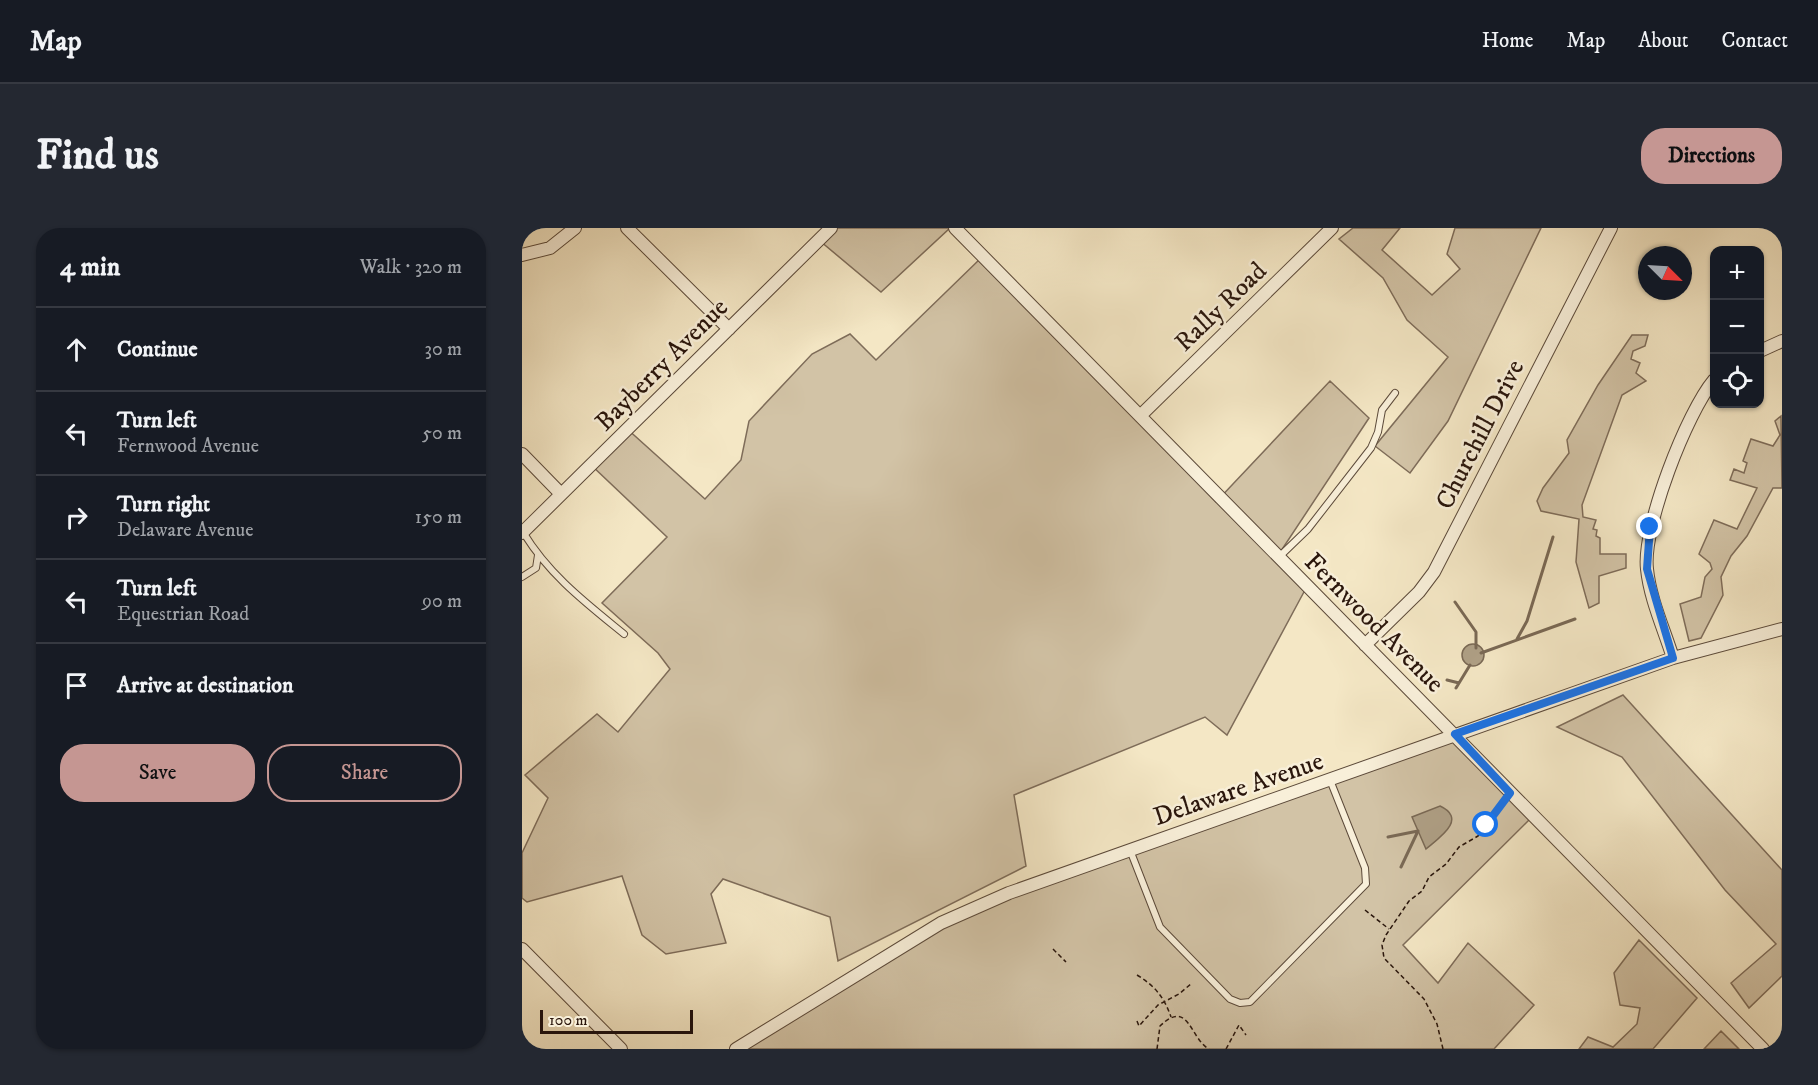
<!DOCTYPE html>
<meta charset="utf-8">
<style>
body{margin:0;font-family:"IM FELL DW Pica",serif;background:#242831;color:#f1f3f6}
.controls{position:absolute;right:18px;top:18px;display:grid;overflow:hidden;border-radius:12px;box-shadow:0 2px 4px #0004}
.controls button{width:54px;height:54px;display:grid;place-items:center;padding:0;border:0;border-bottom:2px solid #363941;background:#171b24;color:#f1f3f6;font:30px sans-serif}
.compass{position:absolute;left:1116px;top:18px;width:54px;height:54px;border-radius:50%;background:#171b24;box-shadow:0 2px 4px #0004;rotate:114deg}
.scale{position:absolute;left:18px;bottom:15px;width:153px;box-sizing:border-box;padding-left:6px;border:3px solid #2a160c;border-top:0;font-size:16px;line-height:21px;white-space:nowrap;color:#2a160c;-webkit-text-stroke:4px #f8efd9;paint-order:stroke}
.stop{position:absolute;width:18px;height:18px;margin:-14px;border:4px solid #1a73e8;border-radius:50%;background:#fff}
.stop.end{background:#1a73e8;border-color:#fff;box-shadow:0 2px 6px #0008}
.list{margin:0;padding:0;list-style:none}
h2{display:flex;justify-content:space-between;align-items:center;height:78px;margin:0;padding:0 24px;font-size:26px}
h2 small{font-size:20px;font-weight:400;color:#9ea1a6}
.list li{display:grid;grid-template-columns:39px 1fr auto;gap:18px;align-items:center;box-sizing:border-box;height:84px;padding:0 24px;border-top:2px solid #363941}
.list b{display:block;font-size:22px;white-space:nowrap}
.list p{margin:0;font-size:20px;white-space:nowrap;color:#9ea1a6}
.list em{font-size:20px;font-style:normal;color:#9ea1a6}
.actions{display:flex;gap:12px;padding:18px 24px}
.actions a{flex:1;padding:14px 0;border:2px solid #c59692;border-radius:24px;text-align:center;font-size:21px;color:#c59692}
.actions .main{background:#c59692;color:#111}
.icon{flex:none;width:33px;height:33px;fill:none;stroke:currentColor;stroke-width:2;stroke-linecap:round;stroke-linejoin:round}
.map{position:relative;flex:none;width:1260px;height:821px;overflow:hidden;border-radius:24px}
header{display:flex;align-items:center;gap:36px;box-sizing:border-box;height:84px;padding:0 30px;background:#171b24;border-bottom:2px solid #363941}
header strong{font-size:28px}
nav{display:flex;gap:33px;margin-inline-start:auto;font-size:21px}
.intro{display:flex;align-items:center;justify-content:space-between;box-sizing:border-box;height:144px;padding:0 36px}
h1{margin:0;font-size:42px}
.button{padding:15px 27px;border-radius:24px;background:#c59692;color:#111;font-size:21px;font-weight:700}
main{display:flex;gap:36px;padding:0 36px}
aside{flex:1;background:#171b24;border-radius:24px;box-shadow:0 2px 4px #0004}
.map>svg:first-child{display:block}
.green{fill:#d2c3a6;stroke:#7e6c59;stroke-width:1.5}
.water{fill:#afa086;stroke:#7a6955;stroke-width:1.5}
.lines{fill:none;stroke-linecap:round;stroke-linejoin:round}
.stream{stroke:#7a6955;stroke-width:3}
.service-casing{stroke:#5c4a3a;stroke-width:8}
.minor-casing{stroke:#5c4a3a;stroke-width:14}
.path{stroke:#2a160c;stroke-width:1.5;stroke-dasharray:4.5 3;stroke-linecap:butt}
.service{stroke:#f8efd9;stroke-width:6}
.minor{stroke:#f8efd9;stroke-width:12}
.route{stroke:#1a73e8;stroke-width:8}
.labels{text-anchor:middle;stroke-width:5;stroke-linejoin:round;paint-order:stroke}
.street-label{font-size:26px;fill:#2a160c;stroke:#f8efd9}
</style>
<header>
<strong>Map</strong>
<nav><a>Home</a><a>Map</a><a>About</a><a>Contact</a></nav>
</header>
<div class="intro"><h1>Find us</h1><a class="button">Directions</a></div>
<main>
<aside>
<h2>4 min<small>Walk · 320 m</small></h2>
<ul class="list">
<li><svg class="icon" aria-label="ahead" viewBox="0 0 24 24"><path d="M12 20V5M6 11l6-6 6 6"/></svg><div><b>Continue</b></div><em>30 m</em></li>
<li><svg class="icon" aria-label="left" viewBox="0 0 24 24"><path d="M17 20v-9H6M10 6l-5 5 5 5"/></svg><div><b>Turn left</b><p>Fernwood Avenue</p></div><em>50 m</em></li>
<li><svg class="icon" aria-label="right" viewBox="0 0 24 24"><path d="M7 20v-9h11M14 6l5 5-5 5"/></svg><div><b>Turn right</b><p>Delaware Avenue</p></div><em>150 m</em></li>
<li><svg class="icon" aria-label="left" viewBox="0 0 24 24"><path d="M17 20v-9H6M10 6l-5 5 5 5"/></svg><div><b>Turn left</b><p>Equestrian Road</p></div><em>90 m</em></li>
<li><svg class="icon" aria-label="arrive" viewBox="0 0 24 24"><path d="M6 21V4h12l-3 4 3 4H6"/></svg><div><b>Arrive at destination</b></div></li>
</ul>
<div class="actions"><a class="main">Save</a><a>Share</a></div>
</aside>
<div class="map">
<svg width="1260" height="821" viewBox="0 0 1260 821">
<rect width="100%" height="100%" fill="#f4e7c5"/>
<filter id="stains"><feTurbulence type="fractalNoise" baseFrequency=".00333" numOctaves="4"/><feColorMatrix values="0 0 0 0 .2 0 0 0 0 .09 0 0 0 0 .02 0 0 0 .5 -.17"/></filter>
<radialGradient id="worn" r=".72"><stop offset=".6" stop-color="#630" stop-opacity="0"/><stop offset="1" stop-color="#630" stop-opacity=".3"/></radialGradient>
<path class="green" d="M310,0H428L359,64L298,13Z
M831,0H878L860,22L910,67L938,41L925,26L933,0H1019L926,193L888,245L853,218L926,129L885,92L861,50L817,11Z
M460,29L694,274L808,153L847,190L753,332L783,362L705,507L683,489L492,567L504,638L316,733L308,689L201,651L189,666L204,715L144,726L120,707L100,648L5,674L0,670V625L26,570L3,547L75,486L96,504L148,441L136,425L80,375L145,309L68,236L103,199L183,271L219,232L227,193L290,126L328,106L354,132Z
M1110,107H1126L1123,118L1111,123L1109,131L1118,135L1114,145L1124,153L1100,167L1060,277L1061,289L1074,292L1071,301L1075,302L1074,308L1078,310V326H1104V340L1077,348V375L1067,380L1054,334L1057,291L1019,283L1015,273L1021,260L1047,225L1045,212L1076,157Z
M1259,188L1260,260H1251L1225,308L1209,328L1199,349L1201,367L1179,410L1167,413L1158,376L1179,369L1183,349L1190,341L1188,335L1177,326L1192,292L1215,301L1235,260L1208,252L1212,241L1222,245L1225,235L1221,233L1229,211L1251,218L1258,207L1253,193Z
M1101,467L1260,642V748L1227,780L1209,755L1254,716L1203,662L1100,529L1035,499Z
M933,506L1010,589L881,717L916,755L946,715L1012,777L972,821H215L419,695Z
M1117,712L1175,770L1131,821H1057L1066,809L1091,819L1115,796L1118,780L1098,777L1092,745Z
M1199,803L1217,821H1182Z"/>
<path class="water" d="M940 427a11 11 0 1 1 22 0a11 11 0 1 1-22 0Z
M918,578C946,591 917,610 904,621L890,589Z"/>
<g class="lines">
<path class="stream" d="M933,374L954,404V420
M995,411L1005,393L1031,309
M959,425L1053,391
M925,452L937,455
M934,460L948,437
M866,609L896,603
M879,639L896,603"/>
<defs>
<path id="service" d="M1,304C27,347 64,375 102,406
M757,329L786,301L849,220L856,204L860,182L873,165
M0,349L14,340L16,327
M608,622L638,699L708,771L718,775L728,774L844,656L843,640L808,552"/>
<path id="minor" d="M105,0L207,101
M433,0L1241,821
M0,27L28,20L53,0
M1238,123L1260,113
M618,188L810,0
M0,226L39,266
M0,305L309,0
M843,417L897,364L912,344L1089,0
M1151,430C1142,401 1128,371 1125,341C1120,299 1165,184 1192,152
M0,721L99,821
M214,821L419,695L487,665L1151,430L1260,401"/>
</defs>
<use href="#service" class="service-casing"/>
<use href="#minor" class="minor-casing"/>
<path class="path" d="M843,682L867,701
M531,721L544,734
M615,747C633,758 642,769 649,789
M615,793L617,798L636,777L657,766L670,755
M635,821L638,798C667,770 668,811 687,821
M704,821L717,797L724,807
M921,821L915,796L902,771L862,730L860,717L864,707L887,673L900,663L907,649L924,636L937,619L956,608L982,573"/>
<use href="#service" class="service"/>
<use href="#minor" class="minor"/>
</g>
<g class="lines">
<path class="route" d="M964,597L988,565L933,506L1151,430L1125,341L1128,299"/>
</g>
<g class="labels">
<g class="street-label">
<text transform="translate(698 78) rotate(-44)" y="9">Rally Road</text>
<text transform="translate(139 136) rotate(-45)" y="9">Bayberry Avenue</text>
<text transform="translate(957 206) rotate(-63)" y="9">Churchill Drive</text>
<text transform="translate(853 394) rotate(45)" y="9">Fernwood Avenue</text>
<text transform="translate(716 560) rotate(-19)" y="9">Delaware Avenue</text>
</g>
</g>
<rect width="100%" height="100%" filter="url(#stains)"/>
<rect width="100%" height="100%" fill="url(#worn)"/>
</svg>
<div class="controls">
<button>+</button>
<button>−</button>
<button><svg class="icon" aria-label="locate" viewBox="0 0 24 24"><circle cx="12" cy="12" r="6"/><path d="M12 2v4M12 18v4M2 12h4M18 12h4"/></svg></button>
</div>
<svg class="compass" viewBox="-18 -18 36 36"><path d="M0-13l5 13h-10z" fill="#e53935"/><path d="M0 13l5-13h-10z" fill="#9ea1a6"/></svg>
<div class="scale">100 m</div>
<div class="stop" style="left:964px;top:597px"></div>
<div class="stop end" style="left:1128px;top:299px"></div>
</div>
</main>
